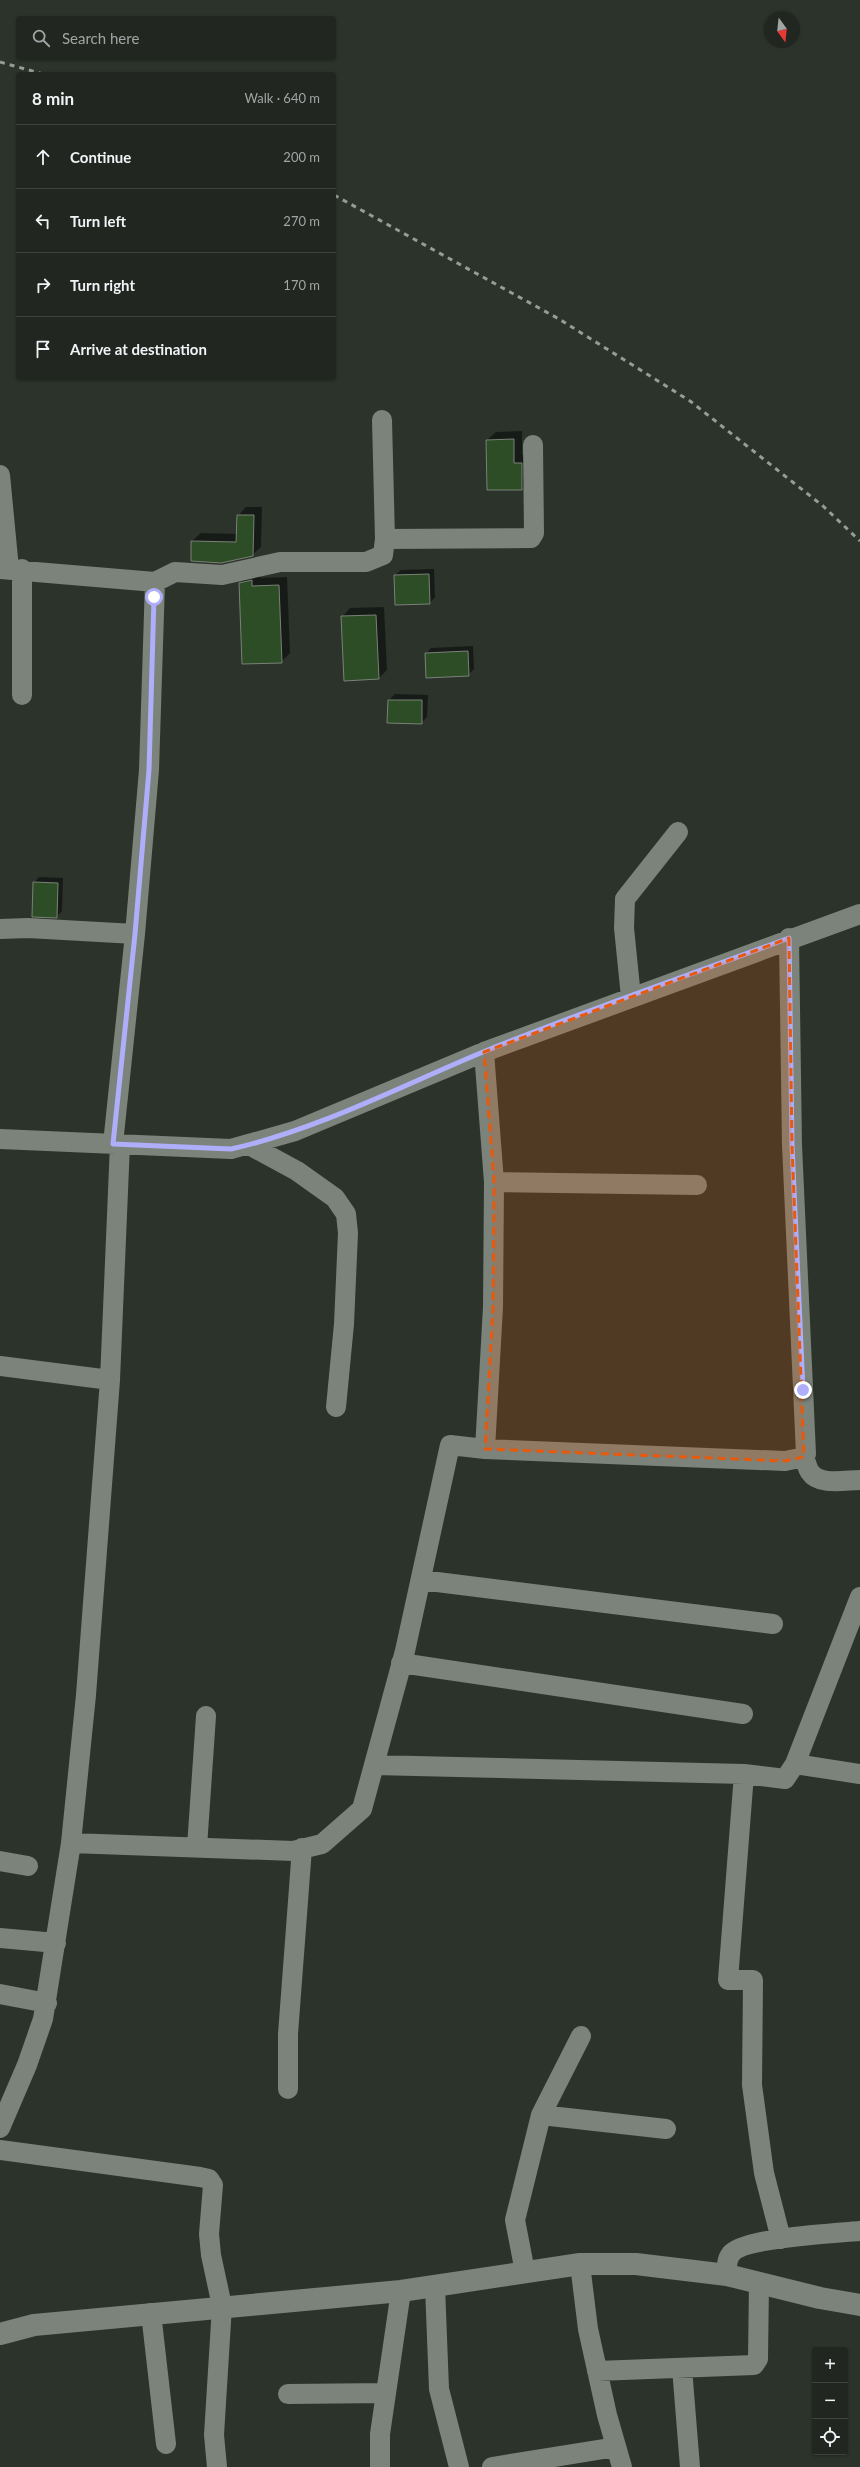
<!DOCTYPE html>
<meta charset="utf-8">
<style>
body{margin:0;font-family:Lato,sans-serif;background:#2d322d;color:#f1f3f6}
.controls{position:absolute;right:12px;bottom:12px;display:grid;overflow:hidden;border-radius:4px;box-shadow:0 1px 3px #0004}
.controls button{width:36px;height:36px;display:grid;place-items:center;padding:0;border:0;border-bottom:1px solid #3e433e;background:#212620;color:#f1f3f6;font:20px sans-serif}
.compass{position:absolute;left:764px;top:12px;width:36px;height:36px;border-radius:50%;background:#212620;box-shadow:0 1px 3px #0004;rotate:165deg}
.stop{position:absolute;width:12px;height:12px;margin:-9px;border:3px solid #afaefa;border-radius:50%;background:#fff}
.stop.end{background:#afaefa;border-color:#fff;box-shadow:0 1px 4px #0008}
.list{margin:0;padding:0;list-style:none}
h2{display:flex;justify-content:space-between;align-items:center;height:52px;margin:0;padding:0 16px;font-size:17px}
h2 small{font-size:13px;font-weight:400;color:#a2a5a5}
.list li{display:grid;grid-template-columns:26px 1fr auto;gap:12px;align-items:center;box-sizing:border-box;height:64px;padding:0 16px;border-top:1px solid #3e433e}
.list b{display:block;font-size:15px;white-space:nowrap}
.list em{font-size:13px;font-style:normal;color:#a2a5a5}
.icon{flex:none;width:22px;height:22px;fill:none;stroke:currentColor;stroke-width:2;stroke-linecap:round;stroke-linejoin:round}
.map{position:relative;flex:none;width:860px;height:2467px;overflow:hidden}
.search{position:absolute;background:#212620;box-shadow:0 1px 3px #0004;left:16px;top:16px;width:320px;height:44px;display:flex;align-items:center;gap:10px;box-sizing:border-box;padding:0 14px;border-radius:4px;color:#a2a5a5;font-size:15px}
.panel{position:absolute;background:#212620;box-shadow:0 1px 3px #0004;left:16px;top:72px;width:320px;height:308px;border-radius:4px}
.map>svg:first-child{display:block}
.shadow{fill:#0007}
.building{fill:#2d4d27;stroke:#7a8178}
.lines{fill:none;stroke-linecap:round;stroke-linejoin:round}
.minor{stroke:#7b837a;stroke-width:20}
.tertiary{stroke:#7b837a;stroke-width:22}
.rail{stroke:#969c96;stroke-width:3;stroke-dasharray:5 5;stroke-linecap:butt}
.route{stroke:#afaefa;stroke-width:5}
.marked{fill:#e8590c;fill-opacity:0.2;stroke:#e8590c;stroke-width:3;stroke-dasharray:8 5;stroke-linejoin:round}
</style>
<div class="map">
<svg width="860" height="2467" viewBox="0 0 860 2467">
<rect width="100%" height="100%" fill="#2c332b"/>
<path class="shadow" d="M522,431V455H530V480L522,489L487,440L496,432Z
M246,507H262L261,547L252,555L192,541L201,533L237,534L238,516Z
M434,569L435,597L430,603L395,575L401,570Z
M260,572V578L287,577L290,653L281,662L240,583L249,575Z
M384,607L387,670L379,678L342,617L350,608Z
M473,646L474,669L468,675L426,654L431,648Z
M395,694L428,695L427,717L421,723L389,700Z
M39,877L63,878L62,911L56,917L34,883Z"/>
<path class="building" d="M514,439V463H522V490H487L486,440Z
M237,515H254L253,556L221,563L191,561V541L236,542Z
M429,574L430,604L395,605L394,575Z
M252,580V586L279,585L282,663L242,664L239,583Z
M376,615L379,679L344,681L341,616Z
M468,651L469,676L426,678L425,653Z
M388,700H422V724L387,723Z
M33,882L58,883L57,918L32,917Z"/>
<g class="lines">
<path class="minor" d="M0,475L9,569
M385,539L531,538L534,533L533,445
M0,569L155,582L149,770L135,934L113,1144
M155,582L175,572L222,575L280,562H366L383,555L385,539L382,420
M22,695V569
M0,929L28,928L135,934
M631,997L624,928L625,899L678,832
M0,1139L231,1149L295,1131L484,1052L860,914
M249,1145L297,1171L335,1198L346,1214L348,1233L344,1324L336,1407
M494,1182L697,1185
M0,1366L110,1380
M485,1449L785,1461L800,1458L806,1454L792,1145L789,938
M804,1457C806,1461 807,1468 810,1472C819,1486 846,1480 860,1480
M421,1580L773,1624
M401,1663L743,1714
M795,1764L860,1597
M374,1765L744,1774L785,1779L795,1764L860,1774
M744,1774L728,1980H753L752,2085L764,2173L781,2239
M71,1843L293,1851L322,1844L362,1809L405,1651L450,1445L485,1449L493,1307L494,1182L484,1052
M197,1847L206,1716
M0,1861L28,1866
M0,1938L56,1943
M0,1994L47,2003
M288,2089V2034L302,1848
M541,2115L666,2129
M0,2128L27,2065L43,2019L71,1843L86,1695L110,1380L120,1144
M0,2150L200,2177L209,2179L213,2185L209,2234L211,2255L222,2306L214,2435L217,2467
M580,2264L588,2329L607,2415L622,2467
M525,2272L515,2220L541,2115L581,2036
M727,2275C727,2268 726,2260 731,2254C742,2238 837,2233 860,2231
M435,2286L439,2389L459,2467
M151,2313L166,2444
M682,2368L690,2467
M597,2371L754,2365L758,2359L759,2283
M288,2394L386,2393
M380,2467V2434L401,2291
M492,2467L616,2447"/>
<path class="tertiary" d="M0,2334L34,2325L401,2291L580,2264H636L727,2275L820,2298L860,2305"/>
<path class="rail" d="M0,62L43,74
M334,195L559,319L690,401L823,506L860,541"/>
</g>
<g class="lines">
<path class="route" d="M154,597L149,770L135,934L113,1144L231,1149C317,1130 401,1086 483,1052C584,1011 687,976 789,938L792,1145L803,1390"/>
</g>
<path class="marked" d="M789,938L792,1145L804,1457L785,1461L485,1449L493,1307L494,1182L484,1052Z"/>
</svg>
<div class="controls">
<button>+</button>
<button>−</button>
<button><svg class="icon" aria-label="locate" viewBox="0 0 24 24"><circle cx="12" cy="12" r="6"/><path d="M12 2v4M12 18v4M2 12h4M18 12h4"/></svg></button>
</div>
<svg class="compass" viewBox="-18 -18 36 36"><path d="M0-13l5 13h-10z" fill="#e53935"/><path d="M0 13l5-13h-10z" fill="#a2a5a5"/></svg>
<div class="stop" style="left:154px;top:597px"></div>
<div class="stop end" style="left:803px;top:1390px"></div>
<div class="search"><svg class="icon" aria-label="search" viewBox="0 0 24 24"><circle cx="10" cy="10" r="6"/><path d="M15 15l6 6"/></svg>Search here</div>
<section class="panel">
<h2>8 min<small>Walk · 640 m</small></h2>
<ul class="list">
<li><svg class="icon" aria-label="ahead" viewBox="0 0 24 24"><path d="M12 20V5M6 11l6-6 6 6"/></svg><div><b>Continue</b></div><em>200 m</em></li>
<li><svg class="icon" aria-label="left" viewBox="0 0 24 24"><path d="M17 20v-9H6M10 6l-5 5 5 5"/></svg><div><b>Turn left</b></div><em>270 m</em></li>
<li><svg class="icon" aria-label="right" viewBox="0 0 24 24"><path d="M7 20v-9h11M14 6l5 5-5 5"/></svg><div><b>Turn right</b></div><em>170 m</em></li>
<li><svg class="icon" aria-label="arrive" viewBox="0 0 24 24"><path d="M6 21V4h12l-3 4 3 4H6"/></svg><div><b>Arrive at destination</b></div></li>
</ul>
</section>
</div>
